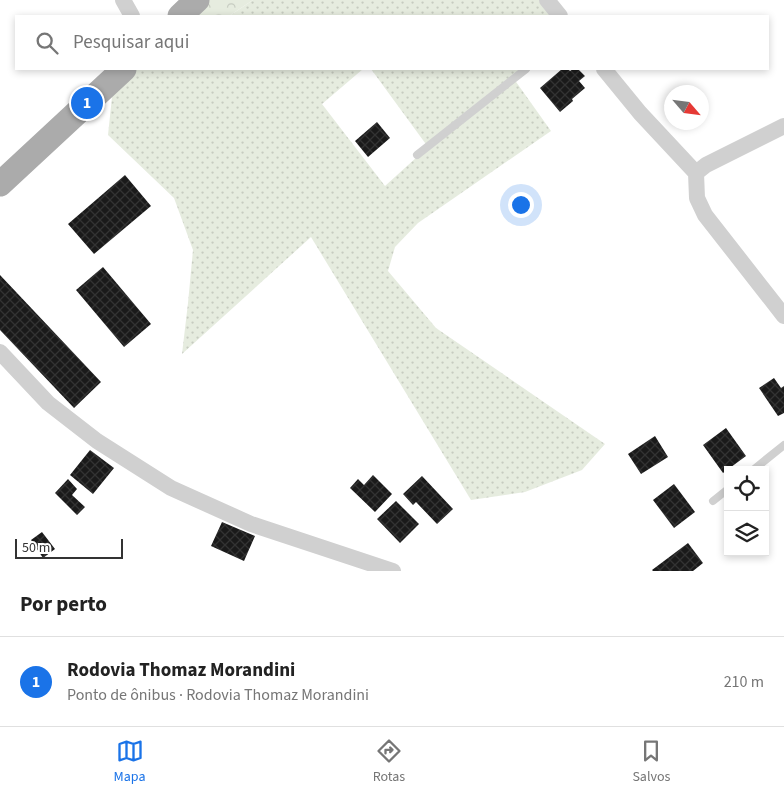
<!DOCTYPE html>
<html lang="pt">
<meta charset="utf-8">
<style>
body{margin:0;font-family:"Source Sans 3",sans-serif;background:#f2f2f2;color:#222}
.controls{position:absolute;right:15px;bottom:15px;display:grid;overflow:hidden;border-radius:0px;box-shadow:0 2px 8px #0003}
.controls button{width:45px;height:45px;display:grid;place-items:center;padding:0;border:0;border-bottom:1px solid #e0e0e0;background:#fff;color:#222;font:25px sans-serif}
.compass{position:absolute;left:664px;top:85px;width:45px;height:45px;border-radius:50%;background:#fff;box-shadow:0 2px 8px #0003;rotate:118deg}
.scale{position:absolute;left:15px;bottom:12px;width:108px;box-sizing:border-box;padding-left:5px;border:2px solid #333;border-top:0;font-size:14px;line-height:18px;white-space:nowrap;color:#333;-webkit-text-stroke:4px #fff;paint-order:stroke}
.you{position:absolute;left:520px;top:204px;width:18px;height:18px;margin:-12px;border:4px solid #fff;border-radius:50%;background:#1a73e8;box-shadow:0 0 0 8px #1a73e833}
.badge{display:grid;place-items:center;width:32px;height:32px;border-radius:50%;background:#1a73e8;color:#fff;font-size:16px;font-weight:700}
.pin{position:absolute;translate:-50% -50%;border:2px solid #fff;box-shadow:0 1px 5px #0006}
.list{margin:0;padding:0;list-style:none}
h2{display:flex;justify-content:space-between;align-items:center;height:65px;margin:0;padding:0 20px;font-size:21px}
h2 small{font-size:16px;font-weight:400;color:#767676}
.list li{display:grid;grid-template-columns:32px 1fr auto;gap:15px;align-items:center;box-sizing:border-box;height:90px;padding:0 20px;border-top:1px solid #e0e0e0}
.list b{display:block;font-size:19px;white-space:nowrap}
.list p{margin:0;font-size:16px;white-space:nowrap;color:#767676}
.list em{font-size:16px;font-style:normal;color:#767676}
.icon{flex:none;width:28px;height:28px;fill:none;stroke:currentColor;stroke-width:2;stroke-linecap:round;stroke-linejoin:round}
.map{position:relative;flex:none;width:784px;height:571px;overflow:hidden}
.search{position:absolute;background:#fff;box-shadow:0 2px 8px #0003;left:15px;right:15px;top:15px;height:55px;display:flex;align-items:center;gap:12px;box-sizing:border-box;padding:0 18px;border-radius:0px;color:#767676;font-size:19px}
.sheet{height:155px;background:#fff}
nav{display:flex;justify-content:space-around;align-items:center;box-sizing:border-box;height:70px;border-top:1px solid #e0e0e0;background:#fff;font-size:14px;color:#767676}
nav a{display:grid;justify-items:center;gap:2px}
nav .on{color:#1a73e8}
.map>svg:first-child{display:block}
.green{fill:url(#green-dots)}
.forest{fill:url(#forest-crowns)}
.building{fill:url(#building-cross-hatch)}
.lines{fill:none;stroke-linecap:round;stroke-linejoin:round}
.service{stroke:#d0d0d0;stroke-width:8}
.minor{stroke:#d0d0d0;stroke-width:16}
.primary{stroke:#ababab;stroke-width:25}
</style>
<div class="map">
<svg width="784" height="571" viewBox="0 0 784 571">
<defs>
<pattern id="green-dots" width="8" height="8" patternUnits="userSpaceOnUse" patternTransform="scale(1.25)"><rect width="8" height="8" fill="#e6ecdf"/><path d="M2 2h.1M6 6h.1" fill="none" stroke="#c6cbc0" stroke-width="1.8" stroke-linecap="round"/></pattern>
<pattern id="forest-crowns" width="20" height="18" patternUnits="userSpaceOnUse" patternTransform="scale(1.25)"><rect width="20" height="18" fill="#e6ecdf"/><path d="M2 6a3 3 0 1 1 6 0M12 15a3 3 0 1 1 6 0" fill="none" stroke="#c6cbc0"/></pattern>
<pattern id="building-cross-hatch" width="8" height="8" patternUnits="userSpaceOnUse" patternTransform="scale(1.25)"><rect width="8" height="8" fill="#1a1a1a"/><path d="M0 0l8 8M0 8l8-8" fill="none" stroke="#333"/></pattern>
</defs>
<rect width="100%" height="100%" fill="#fff"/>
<path class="green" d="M253,0H547L560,16H229Z
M124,69H363L322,104L385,186L428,147L371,69H526L514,79L551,131L418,223L395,247L388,271L436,328L605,444L582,470L525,492L471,500L311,237L182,354L188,303L193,250L174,198L108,135L114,78Z"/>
<path class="forest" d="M197,0H253L229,16H180Z"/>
<path class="building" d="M562,69H568L570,71L573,69H578L585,76L579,81L585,88L572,99L573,101L560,112L540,88Z
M377,122L390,138L368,157L355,141Z
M125,175L151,206L94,254L68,224Z
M103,267L151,324L124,347L76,290Z
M0,275L101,382L74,408L0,330Z
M774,378L781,388L784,386V413L778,416L759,388Z
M726,428L746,456L723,473L703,445Z
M655,436L668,457L641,474L628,454Z
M90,450L114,468L93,494L70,475Z
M373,475L392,494L375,512L350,488L358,479L364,485Z
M422,476L453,509L437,524L416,502L413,505L403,494Z
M68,479L77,489L72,495L85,507L77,515L55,493Z
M674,484L695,512L674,528L653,500Z
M396,501L419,524L400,543L377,519Z
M222,522L255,536L244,561L211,546Z
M42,532L55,549L43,558L31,540Z
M688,543L703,563L693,571H653L652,570Z"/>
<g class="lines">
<path class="service" d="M417,155L526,69
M753,470L784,445
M713,501L728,489"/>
<path class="minor" d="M123,0L132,16
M547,0L560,16
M604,69L640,113L696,173
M696,173L697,198L705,215L784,316
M696,173L706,165L784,126
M0,352L48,403L97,441L171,488L251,524L393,571"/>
<path class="primary" d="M180,16L197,0
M0,184L124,69"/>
</g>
</svg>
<div class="controls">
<button><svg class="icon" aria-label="locate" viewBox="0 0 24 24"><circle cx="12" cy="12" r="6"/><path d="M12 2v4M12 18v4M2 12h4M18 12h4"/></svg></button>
<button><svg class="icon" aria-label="layers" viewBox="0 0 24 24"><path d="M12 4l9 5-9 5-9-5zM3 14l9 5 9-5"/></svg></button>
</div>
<svg class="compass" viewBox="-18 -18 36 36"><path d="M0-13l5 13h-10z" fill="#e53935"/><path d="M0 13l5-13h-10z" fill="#767676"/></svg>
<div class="scale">50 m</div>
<div class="you"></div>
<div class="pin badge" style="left:87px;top:103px">1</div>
<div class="search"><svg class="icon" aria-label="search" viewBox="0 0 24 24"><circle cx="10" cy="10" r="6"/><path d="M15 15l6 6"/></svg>Pesquisar aqui</div>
</div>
<section class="sheet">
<h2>Por perto<small></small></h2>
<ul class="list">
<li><span class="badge">1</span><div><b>Rodovia Thomaz Morandini</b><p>Ponto de ônibus · Rodovia Thomaz Morandini</p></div><em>210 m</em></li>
</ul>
</section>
<nav>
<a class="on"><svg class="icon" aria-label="map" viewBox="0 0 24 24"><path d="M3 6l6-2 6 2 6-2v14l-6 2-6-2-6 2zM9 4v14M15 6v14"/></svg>Mapa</a>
<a><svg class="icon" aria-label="directions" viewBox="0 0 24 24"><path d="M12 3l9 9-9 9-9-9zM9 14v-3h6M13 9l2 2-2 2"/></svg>Rotas</a>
<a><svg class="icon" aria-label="saved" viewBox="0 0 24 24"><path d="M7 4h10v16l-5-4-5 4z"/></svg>Salvos</a>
</nav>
